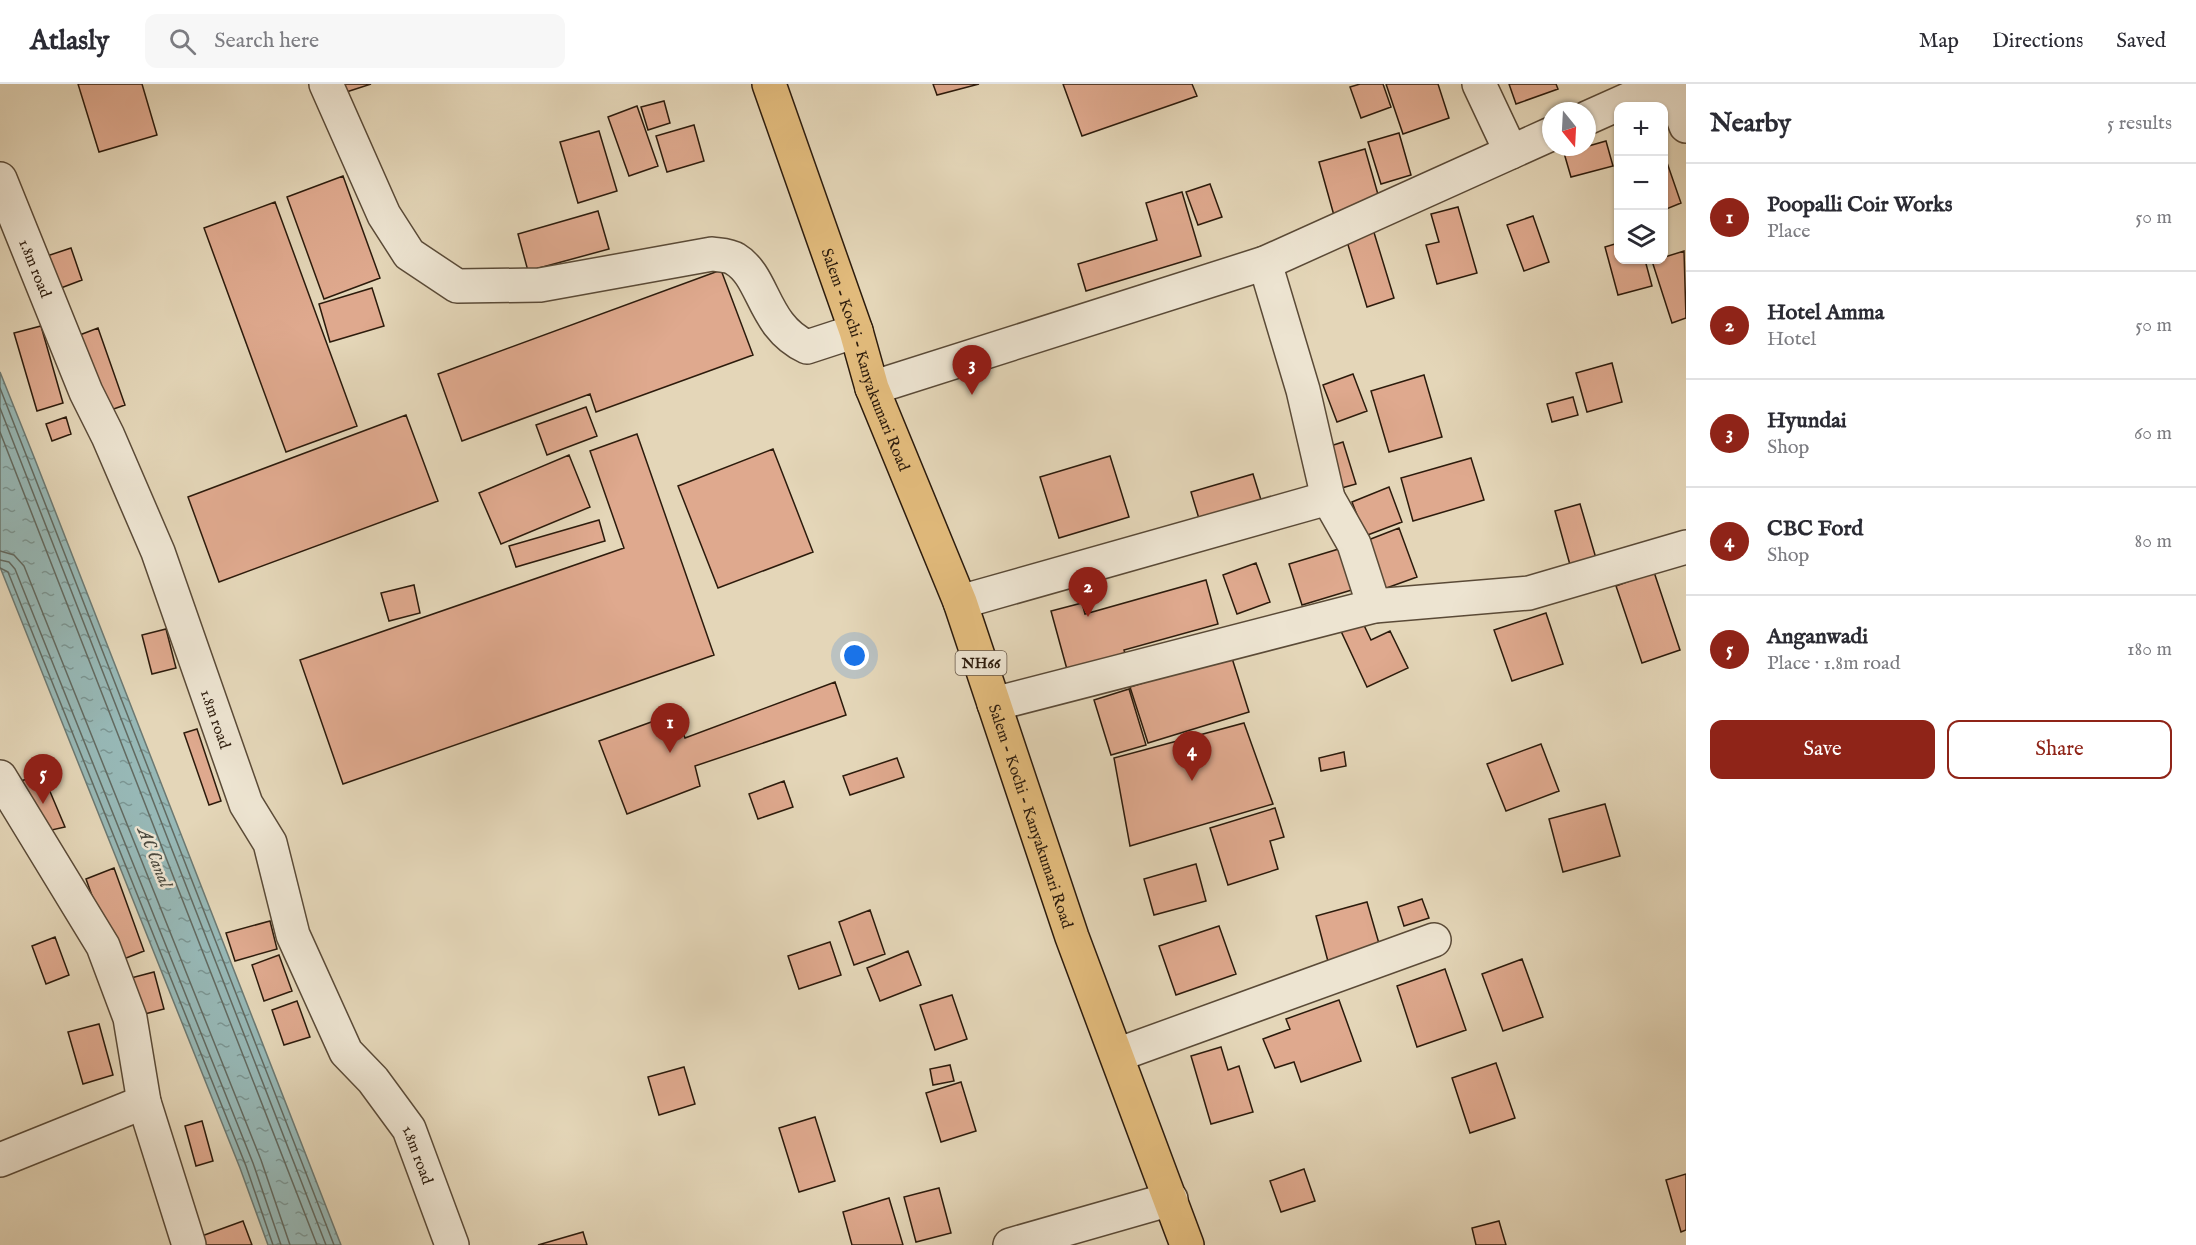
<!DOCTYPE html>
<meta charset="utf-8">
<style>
body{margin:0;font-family:"IM FELL English",serif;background:#f7f7f7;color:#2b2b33}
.controls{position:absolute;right:18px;top:18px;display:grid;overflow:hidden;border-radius:12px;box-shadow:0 2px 4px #0004}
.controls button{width:54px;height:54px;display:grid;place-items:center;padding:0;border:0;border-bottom:2px solid #e1e1e2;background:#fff;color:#2b2b33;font:30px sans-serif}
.compass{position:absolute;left:1542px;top:18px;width:54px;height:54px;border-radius:50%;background:#fff;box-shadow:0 2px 4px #0004;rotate:162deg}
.you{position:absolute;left:855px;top:572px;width:21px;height:21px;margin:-15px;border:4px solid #fff;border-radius:50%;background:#1a73e8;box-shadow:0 0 0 9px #1a73e833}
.badge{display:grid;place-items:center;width:39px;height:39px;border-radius:50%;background:#8f2418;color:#fff;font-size:20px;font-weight:700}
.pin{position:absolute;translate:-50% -50px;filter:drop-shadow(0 2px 3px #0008)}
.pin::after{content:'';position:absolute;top:32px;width:21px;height:18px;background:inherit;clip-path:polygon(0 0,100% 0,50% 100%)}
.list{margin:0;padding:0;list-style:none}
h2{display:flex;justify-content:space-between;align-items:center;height:78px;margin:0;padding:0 24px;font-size:26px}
h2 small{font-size:20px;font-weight:400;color:#7c7c81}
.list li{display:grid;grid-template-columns:39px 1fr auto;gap:18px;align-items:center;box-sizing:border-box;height:108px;padding:0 24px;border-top:2px solid #e1e1e2}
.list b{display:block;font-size:22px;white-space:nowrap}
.list p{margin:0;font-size:20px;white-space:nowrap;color:#7c7c81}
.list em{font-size:20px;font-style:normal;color:#7c7c81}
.actions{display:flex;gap:12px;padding:18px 24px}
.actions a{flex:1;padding:14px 0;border:2px solid #8f2418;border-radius:12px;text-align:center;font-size:21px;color:#8f2418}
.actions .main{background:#8f2418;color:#fff}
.icon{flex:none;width:33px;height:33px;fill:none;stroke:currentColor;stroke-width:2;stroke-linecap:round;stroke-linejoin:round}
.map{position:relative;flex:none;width:1686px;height:1161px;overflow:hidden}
header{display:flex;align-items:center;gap:36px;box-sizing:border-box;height:84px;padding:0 30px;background:#fff;border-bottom:2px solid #e1e1e2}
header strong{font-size:28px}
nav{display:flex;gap:33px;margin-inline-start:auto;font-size:21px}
.search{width:420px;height:54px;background:#f7f7f7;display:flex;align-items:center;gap:15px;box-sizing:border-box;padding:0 21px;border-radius:12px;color:#7c7c81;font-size:22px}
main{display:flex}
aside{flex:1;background:#fff}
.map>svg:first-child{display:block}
.water{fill:url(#water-ripples);stroke:#6c7972;stroke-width:1.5}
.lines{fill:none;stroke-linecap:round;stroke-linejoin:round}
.shore{stroke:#626a61;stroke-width:1.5}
.building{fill:#dfa98e;stroke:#2c1b0c;stroke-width:1.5}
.minor-casing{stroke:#5a4a37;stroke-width:36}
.highway-casing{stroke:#2c1b0c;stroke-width:36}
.minor{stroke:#ede4d1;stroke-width:33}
.highway{stroke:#e2bb7c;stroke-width:33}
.labels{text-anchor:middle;stroke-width:5;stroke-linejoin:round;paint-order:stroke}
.shield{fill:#ede4d1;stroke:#665747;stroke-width:1.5}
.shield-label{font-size:15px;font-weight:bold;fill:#2c1b0c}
.street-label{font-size:16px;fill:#2c1b0c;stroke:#ede4d1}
.water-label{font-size:18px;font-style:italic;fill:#4c4a3f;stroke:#ede4d1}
</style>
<header>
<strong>Atlasly</strong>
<div class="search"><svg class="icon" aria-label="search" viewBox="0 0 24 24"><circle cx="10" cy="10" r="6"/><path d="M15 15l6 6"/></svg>Search here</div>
<nav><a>Map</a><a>Directions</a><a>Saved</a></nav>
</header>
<main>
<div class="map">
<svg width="1686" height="1161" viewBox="0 0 1686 1161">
<defs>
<pattern id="water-ripples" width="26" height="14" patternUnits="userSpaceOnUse" patternTransform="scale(1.5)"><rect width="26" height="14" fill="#97b8b6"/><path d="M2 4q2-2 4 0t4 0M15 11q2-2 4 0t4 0" fill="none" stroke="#7b9592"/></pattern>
</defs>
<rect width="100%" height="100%" fill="#e4d6b8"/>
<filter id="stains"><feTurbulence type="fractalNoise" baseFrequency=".00333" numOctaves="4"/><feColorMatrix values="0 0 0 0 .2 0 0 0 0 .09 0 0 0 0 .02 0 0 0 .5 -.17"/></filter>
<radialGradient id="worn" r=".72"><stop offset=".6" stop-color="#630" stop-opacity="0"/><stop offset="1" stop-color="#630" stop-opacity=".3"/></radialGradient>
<path class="water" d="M0,288L34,373L341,1161H268L240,1084L0,483Z"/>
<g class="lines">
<path class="shore" d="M0,304L334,1161
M0,324L326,1161
M0,348L317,1161
M0,467L14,471L24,482L261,1076L290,1161
M0,476L9,478L15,485L253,1079L281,1161
M0,484L8,488L246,1082L273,1161"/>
</g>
<path class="building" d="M78,0H142L157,51L99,68Z
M330,0H371L334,12Z
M933,0H979L937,11Z
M1063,0H1192L1197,12L1082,52Z
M1360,0H1383L1391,23L1361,34L1350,3Z
M1386,0H1438L1449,34L1403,50Z
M1509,0H1556L1558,5L1516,20Z
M664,17L670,39L648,46L641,23Z
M637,22L658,82L629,92L608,33Z
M694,41L704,77L667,88L656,52Z
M599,47L617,107L578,119L560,58Z
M1399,49L1411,91L1381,100L1368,58Z
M1606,57L1613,82L1571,93L1564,69Z
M1365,65L1381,121L1335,135L1319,78Z
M1664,70L1681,119L1664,126Z
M343,92L380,194L324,215L287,113Z
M1210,100L1222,133L1198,141L1186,108Z
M1182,108L1201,172L1086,207L1078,180L1157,156L1146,119Z
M275,118L357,342L286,368L204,144Z
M1458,123L1477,189L1437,200L1426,161L1439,158L1431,130Z
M598,127L609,165L528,187L518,150Z
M1533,132L1549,178L1524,187L1507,141Z
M1372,142L1394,214L1367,223L1345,151Z
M1618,159V176H1645L1652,202L1618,211L1605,163Z
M71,164L82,196L53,207L41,174Z
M1684,167L1686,234L1672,239L1652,177Z
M721,186L753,271L596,328L590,310L462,357L438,290Z
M372,204L384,242L330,258L319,220Z
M41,242L63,319L37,327L14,249Z
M98,244L125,321L105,328L77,252Z
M1612,279L1622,318L1587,328L1576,289Z
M1353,290L1367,327L1337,338L1323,301Z
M1424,291L1442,353L1389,368L1371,307Z
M1573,313L1578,331L1552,338L1547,320Z
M586,323L597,352L547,371L536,341Z
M406,331L438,417L219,498L188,413Z
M66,333L71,350L52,357L46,340Z
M637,350L714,571L343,700L300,576L624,464L590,367Z
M1343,358L1356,400L1338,405L1324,364Z
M773,365L813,468L718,504L678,402Z
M569,371L590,423L501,460L479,409Z
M1110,372L1129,433L1059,454L1040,393Z
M1471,374L1484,416L1413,437L1401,394Z
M1253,390L1262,419L1200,438L1191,408Z
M1389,403L1402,438L1365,452L1352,418Z
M1580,420L1598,481L1572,488L1555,427Z
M599,436L605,457L516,483L509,462Z
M1399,444L1417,493L1381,506L1363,458Z
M1342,464L1355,505L1302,521L1289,480Z
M1256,479L1270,518L1237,530L1223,491Z
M1654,488L1680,566L1642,579L1616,502Z
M1206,496L1218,540L1124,566L1126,573L1068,589L1051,527L1082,519L1085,530Z
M414,501L420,529L389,537L381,509Z
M1546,529L1563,580L1512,597L1494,546Z
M1361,535L1371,556L1390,547L1408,584L1367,603L1340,545Z
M166,545L176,584L152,590L142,551Z
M1231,571L1249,628L1148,659L1130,603Z
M835,598L846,631L695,682L700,702L627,730L599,657L676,629L685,654Z
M1129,605L1146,661L1111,671L1094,616Z
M1244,639L1273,720L1130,762L1114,674Z
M197,645L221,717L209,721L184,649Z
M1541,660L1559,707L1506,727L1487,680Z
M1344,668L1346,682L1321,687L1319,674Z
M897,674L904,693L850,711L843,692Z
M43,691L65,743L43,748L20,697Z
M784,697L793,723L758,735L749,710Z
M1605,720L1620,772L1563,788L1549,735Z
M1275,724L1284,753L1270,757L1278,785L1228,801L1210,744Z
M1196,780L1206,817L1154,831L1144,795Z
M114,784L144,867L116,878L86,795Z
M1422,815L1429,834L1404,842L1398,823Z
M1367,818L1382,870L1330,885L1316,832Z
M870,826L885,870L854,881L839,838Z
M270,837L277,865L235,877L226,849Z
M1219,842L1236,890L1176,911L1159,862Z
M55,853L69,891L46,900L32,862Z
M830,858L841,891L799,905L788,872Z
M908,867L921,901L880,917L867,884Z
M279,871L292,907L264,917L252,881Z
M1522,875L1543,933L1503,947L1482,890Z
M1445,885L1466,946L1417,963L1397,902Z
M154,888L164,925L137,932L127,895Z
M952,911L967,955L935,966L920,921Z
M1339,916L1361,977L1301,998L1294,978L1275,984L1263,955L1290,945L1286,935Z
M297,917L310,953L284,961L272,926Z
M99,940L113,991L83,1000L68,948Z
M1221,963L1228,986L1239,982L1253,1028L1211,1040L1191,972Z
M1496,979L1515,1034L1470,1049L1452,994Z
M950,981L954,997L933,1001L930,985Z
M684,983L695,1020L659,1031L648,993Z
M961,998L976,1047L941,1058L926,1009Z
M815,1033L835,1097L799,1108L779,1044Z
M202,1037L213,1077L196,1082L185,1042Z
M1304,1085L1315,1117L1281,1128L1270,1097Z
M1686,1090V1146L1681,1148L1666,1096Z
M939,1104L951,1149L916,1158L904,1113Z
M889,1114L903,1161H852L843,1128Z
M243,1137L252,1161H202L199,1153Z
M1499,1137L1506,1161H1476L1472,1144Z
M583,1148L587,1161H538Z"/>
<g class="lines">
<defs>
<g id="minor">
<path d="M326,0L384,131L409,170L457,202L540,201L712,170C719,171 729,171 735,175C765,193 762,242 807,263L856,247"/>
<path d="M1479,0L1511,68"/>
<path d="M1670,0L1686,42"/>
<path d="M1587,34L1663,0"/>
<path id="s1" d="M0,95L86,308L108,352L158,468L246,720L270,759L293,851L346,968L373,996L409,1045L452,1161"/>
<path d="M1265,179L1303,306L1328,414L1354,460L1374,522"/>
<path d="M872,304L1265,179L1551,50"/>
<path d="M960,518L1328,414"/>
<path d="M994,620L1374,522L1529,509L1686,463"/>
<path d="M0,693L103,862L130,934L144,1018L189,1161"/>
<path d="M1117,971L1434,856"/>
<path d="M0,1076L144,1018"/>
<path d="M1010,1161L1171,1115"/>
</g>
<g id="highway">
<path id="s2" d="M769,0L856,247L872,304L960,518L1072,853L1187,1161"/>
</g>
</defs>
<use href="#minor" class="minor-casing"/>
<use href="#highway" class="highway-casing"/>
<use href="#minor" class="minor"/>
<use href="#highway" class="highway"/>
</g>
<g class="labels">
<rect class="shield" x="955.5" y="567" width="51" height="24" rx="4.5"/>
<g class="shield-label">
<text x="981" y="584">NH66</text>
</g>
<g class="street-label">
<text dy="6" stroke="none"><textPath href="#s1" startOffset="96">1.8m road</textPath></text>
<text dy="6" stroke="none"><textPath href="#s2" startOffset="292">Salem - Kochi - Kanyakumari Road</textPath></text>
<text dy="6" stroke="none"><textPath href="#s1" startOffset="582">1.8m road</textPath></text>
<text dy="6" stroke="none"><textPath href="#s2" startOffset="778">Salem - Kochi - Kanyakumari Road</textPath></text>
<text dy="6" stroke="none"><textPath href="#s1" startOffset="1068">1.8m road</textPath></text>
</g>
<g class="water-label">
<text transform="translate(155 773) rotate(68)" y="6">AC Canal</text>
</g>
</g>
<rect width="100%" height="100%" filter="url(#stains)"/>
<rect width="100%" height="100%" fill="url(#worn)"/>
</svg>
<div class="controls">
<button>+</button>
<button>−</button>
<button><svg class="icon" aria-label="layers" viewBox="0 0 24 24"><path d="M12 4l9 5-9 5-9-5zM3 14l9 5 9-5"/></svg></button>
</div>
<svg class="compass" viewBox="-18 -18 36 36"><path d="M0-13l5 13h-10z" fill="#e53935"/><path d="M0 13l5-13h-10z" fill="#7c7c81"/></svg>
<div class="you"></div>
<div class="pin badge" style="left:670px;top:669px">1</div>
<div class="pin badge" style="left:1088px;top:533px">2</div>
<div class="pin badge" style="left:972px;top:311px">3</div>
<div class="pin badge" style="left:1192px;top:697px">4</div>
<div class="pin badge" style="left:43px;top:720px">5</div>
</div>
<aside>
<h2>Nearby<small>5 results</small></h2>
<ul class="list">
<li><span class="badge">1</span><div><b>Poopalli Coir Works</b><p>Place</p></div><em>50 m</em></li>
<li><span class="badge">2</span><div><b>Hotel Amma</b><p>Hotel</p></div><em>50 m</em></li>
<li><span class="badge">3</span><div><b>Hyundai</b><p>Shop</p></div><em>60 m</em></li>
<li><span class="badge">4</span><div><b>CBC Ford</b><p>Shop</p></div><em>80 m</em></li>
<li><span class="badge">5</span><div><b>Anganwadi</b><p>Place · 1.8m road</p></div><em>180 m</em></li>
</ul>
<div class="actions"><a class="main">Save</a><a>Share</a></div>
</aside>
</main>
